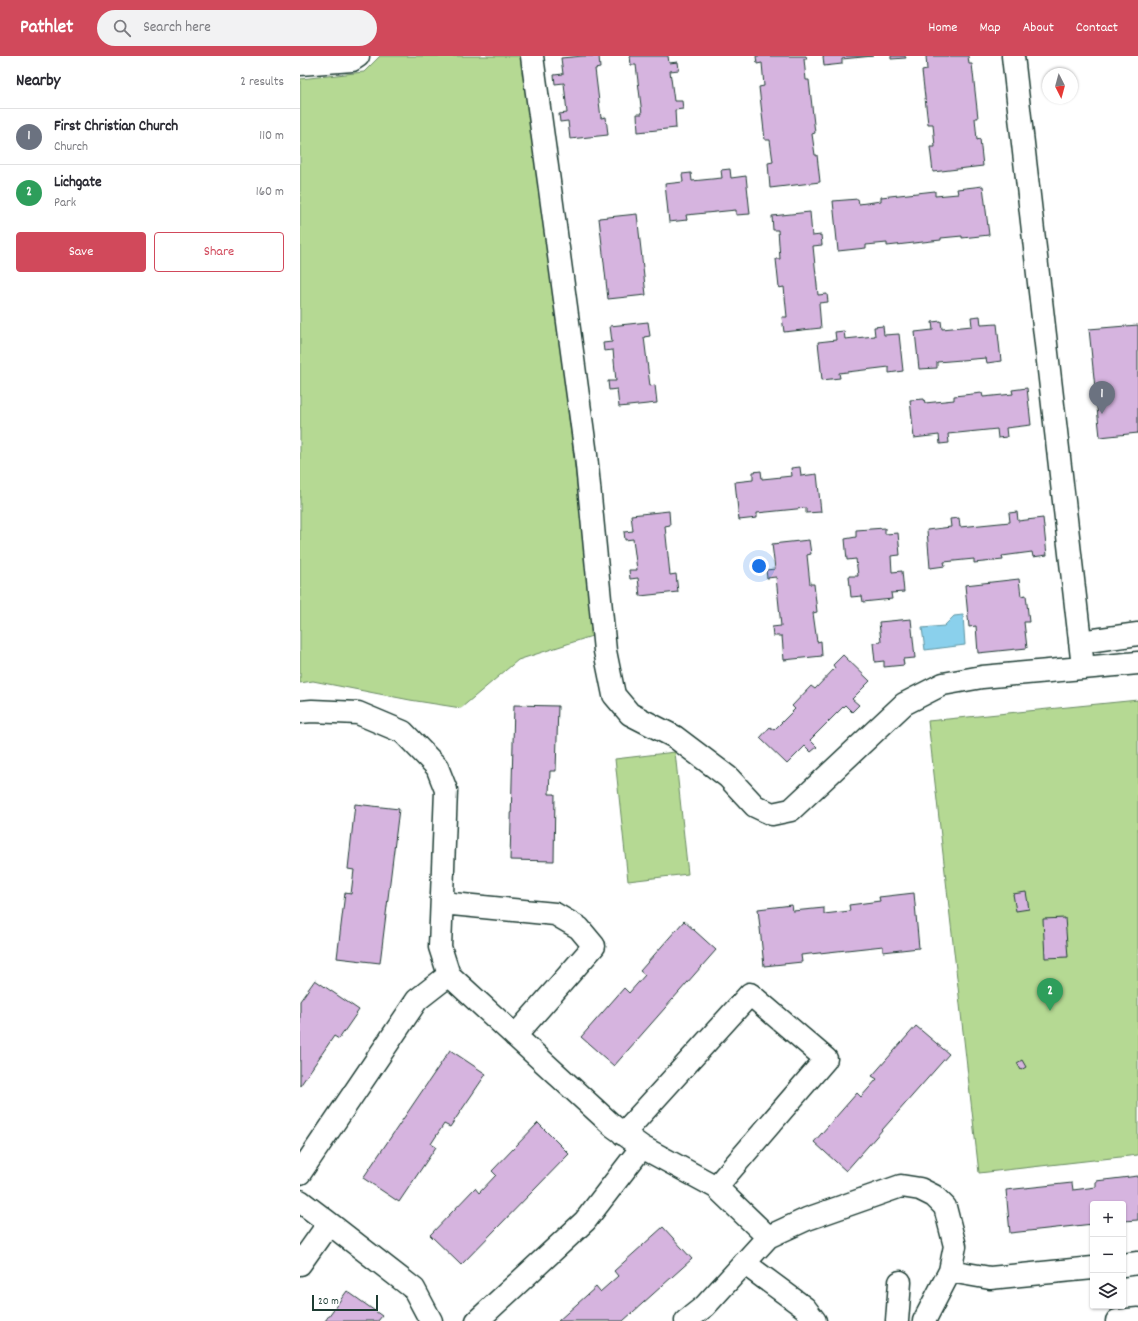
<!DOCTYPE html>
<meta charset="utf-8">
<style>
body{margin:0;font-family:Dekko,sans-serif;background:#f2f2f3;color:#2b2b33}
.controls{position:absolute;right:12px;bottom:12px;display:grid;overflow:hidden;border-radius:4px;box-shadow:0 1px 3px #0004}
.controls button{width:36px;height:36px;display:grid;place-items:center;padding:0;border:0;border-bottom:1px solid #e1e1e2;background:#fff;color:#2b2b33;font:20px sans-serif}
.compass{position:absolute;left:742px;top:12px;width:36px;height:36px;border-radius:50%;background:#fff;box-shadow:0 1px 3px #0004;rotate:174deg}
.scale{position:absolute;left:12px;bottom:10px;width:66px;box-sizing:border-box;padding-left:4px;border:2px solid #1f3d34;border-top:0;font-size:11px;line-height:14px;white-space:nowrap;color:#1f3d34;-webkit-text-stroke:3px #fff;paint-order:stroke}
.you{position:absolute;left:459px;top:510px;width:14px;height:14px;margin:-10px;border:3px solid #fff;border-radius:50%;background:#1a73e8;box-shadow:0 0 0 6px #1a73e833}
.badge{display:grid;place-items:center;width:26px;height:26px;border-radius:50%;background:#d1495b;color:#fff;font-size:13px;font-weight:700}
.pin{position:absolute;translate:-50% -33px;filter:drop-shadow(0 1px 2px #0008)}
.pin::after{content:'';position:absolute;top:21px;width:14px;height:12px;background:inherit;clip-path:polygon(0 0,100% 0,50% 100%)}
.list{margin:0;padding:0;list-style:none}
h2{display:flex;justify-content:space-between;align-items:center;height:52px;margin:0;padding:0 16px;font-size:17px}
h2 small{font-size:13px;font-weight:400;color:#7c7c81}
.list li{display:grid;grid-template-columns:26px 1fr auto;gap:12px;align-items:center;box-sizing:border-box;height:56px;padding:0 16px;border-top:1px solid #e1e1e2}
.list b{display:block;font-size:15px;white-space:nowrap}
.list p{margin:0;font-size:13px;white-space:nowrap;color:#7c7c81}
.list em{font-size:13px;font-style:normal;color:#7c7c81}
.actions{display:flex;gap:8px;padding:12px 16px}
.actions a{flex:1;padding:9px 0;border:1px solid #d1495b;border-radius:4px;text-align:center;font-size:14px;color:#d1495b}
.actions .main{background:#d1495b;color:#fff}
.icon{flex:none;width:22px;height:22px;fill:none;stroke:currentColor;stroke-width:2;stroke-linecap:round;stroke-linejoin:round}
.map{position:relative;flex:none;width:838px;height:1265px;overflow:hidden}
header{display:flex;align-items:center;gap:24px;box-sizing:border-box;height:56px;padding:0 20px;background:#d1495b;color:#fff}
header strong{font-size:19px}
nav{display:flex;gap:22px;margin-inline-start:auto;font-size:14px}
.search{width:280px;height:36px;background:#f2f2f3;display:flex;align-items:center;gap:10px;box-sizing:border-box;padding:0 14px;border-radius:22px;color:#7c7c81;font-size:15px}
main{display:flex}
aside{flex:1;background:#fff}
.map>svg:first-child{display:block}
.green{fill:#b5d993;stroke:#6a8b64}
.water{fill:#8ad0ec;stroke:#5f95a2}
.building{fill:#d6b4df;stroke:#1f3d34}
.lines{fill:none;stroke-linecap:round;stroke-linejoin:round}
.minor-casing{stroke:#1f3d34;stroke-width:25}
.minor{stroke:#fff;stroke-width:22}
</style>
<header>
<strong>Pathlet</strong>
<div class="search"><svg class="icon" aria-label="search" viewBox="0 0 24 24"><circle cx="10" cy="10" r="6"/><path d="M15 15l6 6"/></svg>Search here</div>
<nav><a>Home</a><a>Map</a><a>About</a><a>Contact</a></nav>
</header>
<main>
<aside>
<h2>Nearby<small>2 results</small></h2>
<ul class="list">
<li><span class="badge" style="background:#6b7280">1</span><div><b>First Christian Church</b><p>Church</p></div><em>110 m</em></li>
<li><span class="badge" style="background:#2e9e5b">2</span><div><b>Lichgate</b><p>Park</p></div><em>160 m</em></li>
</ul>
<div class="actions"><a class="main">Save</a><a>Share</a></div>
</aside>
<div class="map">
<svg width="838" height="1265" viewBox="0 0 838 1265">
<rect width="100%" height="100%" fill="#fff"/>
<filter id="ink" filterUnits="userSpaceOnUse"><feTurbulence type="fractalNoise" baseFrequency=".025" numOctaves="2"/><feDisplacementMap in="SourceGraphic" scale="8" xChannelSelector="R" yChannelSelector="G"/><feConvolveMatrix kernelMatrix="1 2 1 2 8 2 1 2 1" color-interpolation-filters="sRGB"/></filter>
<g filter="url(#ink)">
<path class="green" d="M80,0H226L295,579L218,604L161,652L110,644L13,625L0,627V23L64,16Z
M838,644V1099L679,1117L628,665Z
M375,696L388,818L328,825L315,703Z"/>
<path class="water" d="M663,559L665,589L625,594L622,572L644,570L654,560Z"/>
<path class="building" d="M283,0H299L300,12L295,13L301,62L306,61L308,79L270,83L268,65L260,66L259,58L267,57L264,27L255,28L254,19L263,18L261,2Z
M330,0H368L369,7L378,6L379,14L370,15L374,45H382L383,53L375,54L376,72L338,76L337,58H342L336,9H331Z
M456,0H506L507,3H504L506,24H509L515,77L512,78L515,99H517L520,126L470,132L468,107L473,106L470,84H465L459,31L464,30L462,7L457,8Z
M523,0H573L542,3V8L524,10Z
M591,0H605L606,2L591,3Z
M626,0H668L669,8H672L678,62H675L677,84L680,83L683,110L633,116L630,91H635L633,68H628L622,15L627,14Z
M430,113L431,122L446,120L450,158L436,159V154L386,159L387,164L369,166L365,128L383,126L382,118L391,117L392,125L422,122L421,114Z
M683,130L689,179L662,182V180L641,182V184L587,190V187L566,189V192L538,195L533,145L558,143L559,148L581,145V141L635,135V140L658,138L657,133Z
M510,156L512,180L521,179L522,189L513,190L518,239L527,238L528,246L519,247L521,272L484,276L482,261H487L484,231L479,232L476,203H480L478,174H473L472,160Z
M337,158L346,239L308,243L299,162Z
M680,260L681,269L697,268L701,305L687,307L686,302L637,306V312L619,313L615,276L633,274L632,266L641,265L642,273L672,270L671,261Z
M348,266L350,280L344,281L350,330L355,329L357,347L319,351L317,333L309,334L308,325H316L313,294L304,295L303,287L312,286L310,270Z
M838,269V377L800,381L789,273Z
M583,270L584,279L599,278L603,315L589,317V311L539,317L540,322L522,324L518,286L536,284L535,276L544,275L545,283L575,280L574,271Z
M727,332L731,369L706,372L707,381L698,382L697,373L648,378L649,387L640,388L639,379L614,382L610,344L624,343L625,347L654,344V340L682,337L683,341L713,338L712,334Z
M500,411L501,420L517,418L521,456L506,457V452L457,457V462L439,464L435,426L453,424V416L461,415L462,423L492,420L491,412Z
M369,455L370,469L365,470L370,519L376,518L378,536L340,540L338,522L330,523L329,514H337L333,483L325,484L324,476L333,475L331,459Z
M717,456L718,465L743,462L747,499L733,501L732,496L702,500L703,504L674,507V503L644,506L645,510L630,512L627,474L651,471L650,463L659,462L660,471L710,466L709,457Z
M585,472V478L598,477L600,499L591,500L592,516L602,515L604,536L591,537L592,543L563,546L562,540L551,541L549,520H558L556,503L547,504L545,483L556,481V474Z
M509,484L511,498L507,499L510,528H514L517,556L513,557L517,586L521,585L522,600L484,604L482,580H473L472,571L481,570L476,521L467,522L466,514L475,513L472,488Z
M719,523L721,540L726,539L729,566H724L727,592L678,597L676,570L669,571L665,529Z
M611,563L615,602L603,603L604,609L584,611V605L575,606L573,587L581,586L579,566Z
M543,599L570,625L552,643L559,649L552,656L545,649L510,684L517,691L511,696L505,690L487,708L460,682L470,671L474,674L495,653L492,650L511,630L515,633L535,612L533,609Z
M214,649L258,650L256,715H250L249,738H255L254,805L210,804Z
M55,748L99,753L80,907L37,902L45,837L51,838L54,814L48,813Z
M726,836L729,853L716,855L713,838Z
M614,837L619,892L583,896V890L501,899L502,906L464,910L458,853L492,849L493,855L524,852V858L550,855L549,849L580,845L579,841Z
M765,862L768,901L745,902L743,863Z
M384,865L416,894L314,1010L281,981L324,932L329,937L345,919L340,915Z
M15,924L59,954L39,983L34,980L0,1030V945Z
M616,970L649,998L546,1115L514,1086L557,1037L561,1041L577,1023L572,1020Z
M150,994L186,1018L150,1071L144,1068L131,1088L136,1091L99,1146L63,1122Z
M722,1004L726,1011L721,1014L717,1007Z
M238,1067L269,1098L161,1209L130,1179L175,1132L179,1137L196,1119L192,1115Z
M838,1120V1164L823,1165V1148H793V1168L710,1177L706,1134L772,1127L773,1134L796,1131V1125Z
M363,1171L392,1203L323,1265H258L296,1231L300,1236L318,1220L314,1215Z
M47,1235L82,1260L78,1265H25Z"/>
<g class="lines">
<defs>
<path id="minor" d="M232,0L286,399L305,595L314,639L330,658L375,681L428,721L455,750L472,758L491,754L604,648L643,628L682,621L838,607
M713,0L783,611
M0,8L52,4L58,0
M780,586L838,578
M0,656L12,655L58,657L103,676L137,711L146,734L140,891L149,919L313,1070L342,1091L416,1131L468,1181
M142,847L255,858L279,872L294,890L215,980
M323,1078L450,938L526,1003L416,1131
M0,1117L117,944L149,919
M0,1145L29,1167L114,1233L131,1265
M444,1207L505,1252L515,1265
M0,1208L29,1167
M823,1209L838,1207
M650,1215L690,1222L793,1212
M177,1265L285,1165L342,1091
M386,1265L405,1250L468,1181L507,1163L601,1130L620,1133L634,1140L645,1151L655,1190L650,1215L624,1265
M597,1265L600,1226
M817,1265L838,1263"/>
</defs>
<use href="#minor" class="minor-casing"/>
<use href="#minor" class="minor"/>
</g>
</g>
</svg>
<div class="controls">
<button>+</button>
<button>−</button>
<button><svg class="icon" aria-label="layers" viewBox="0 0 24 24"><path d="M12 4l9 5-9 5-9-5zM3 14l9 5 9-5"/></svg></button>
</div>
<svg class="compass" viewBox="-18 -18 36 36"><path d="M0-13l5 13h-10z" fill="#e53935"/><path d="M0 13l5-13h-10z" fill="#7c7c81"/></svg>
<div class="scale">20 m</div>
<div class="you"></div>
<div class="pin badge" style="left:802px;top:358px;background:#6b7280">1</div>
<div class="pin badge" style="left:750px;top:955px;background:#2e9e5b">2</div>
</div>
</main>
